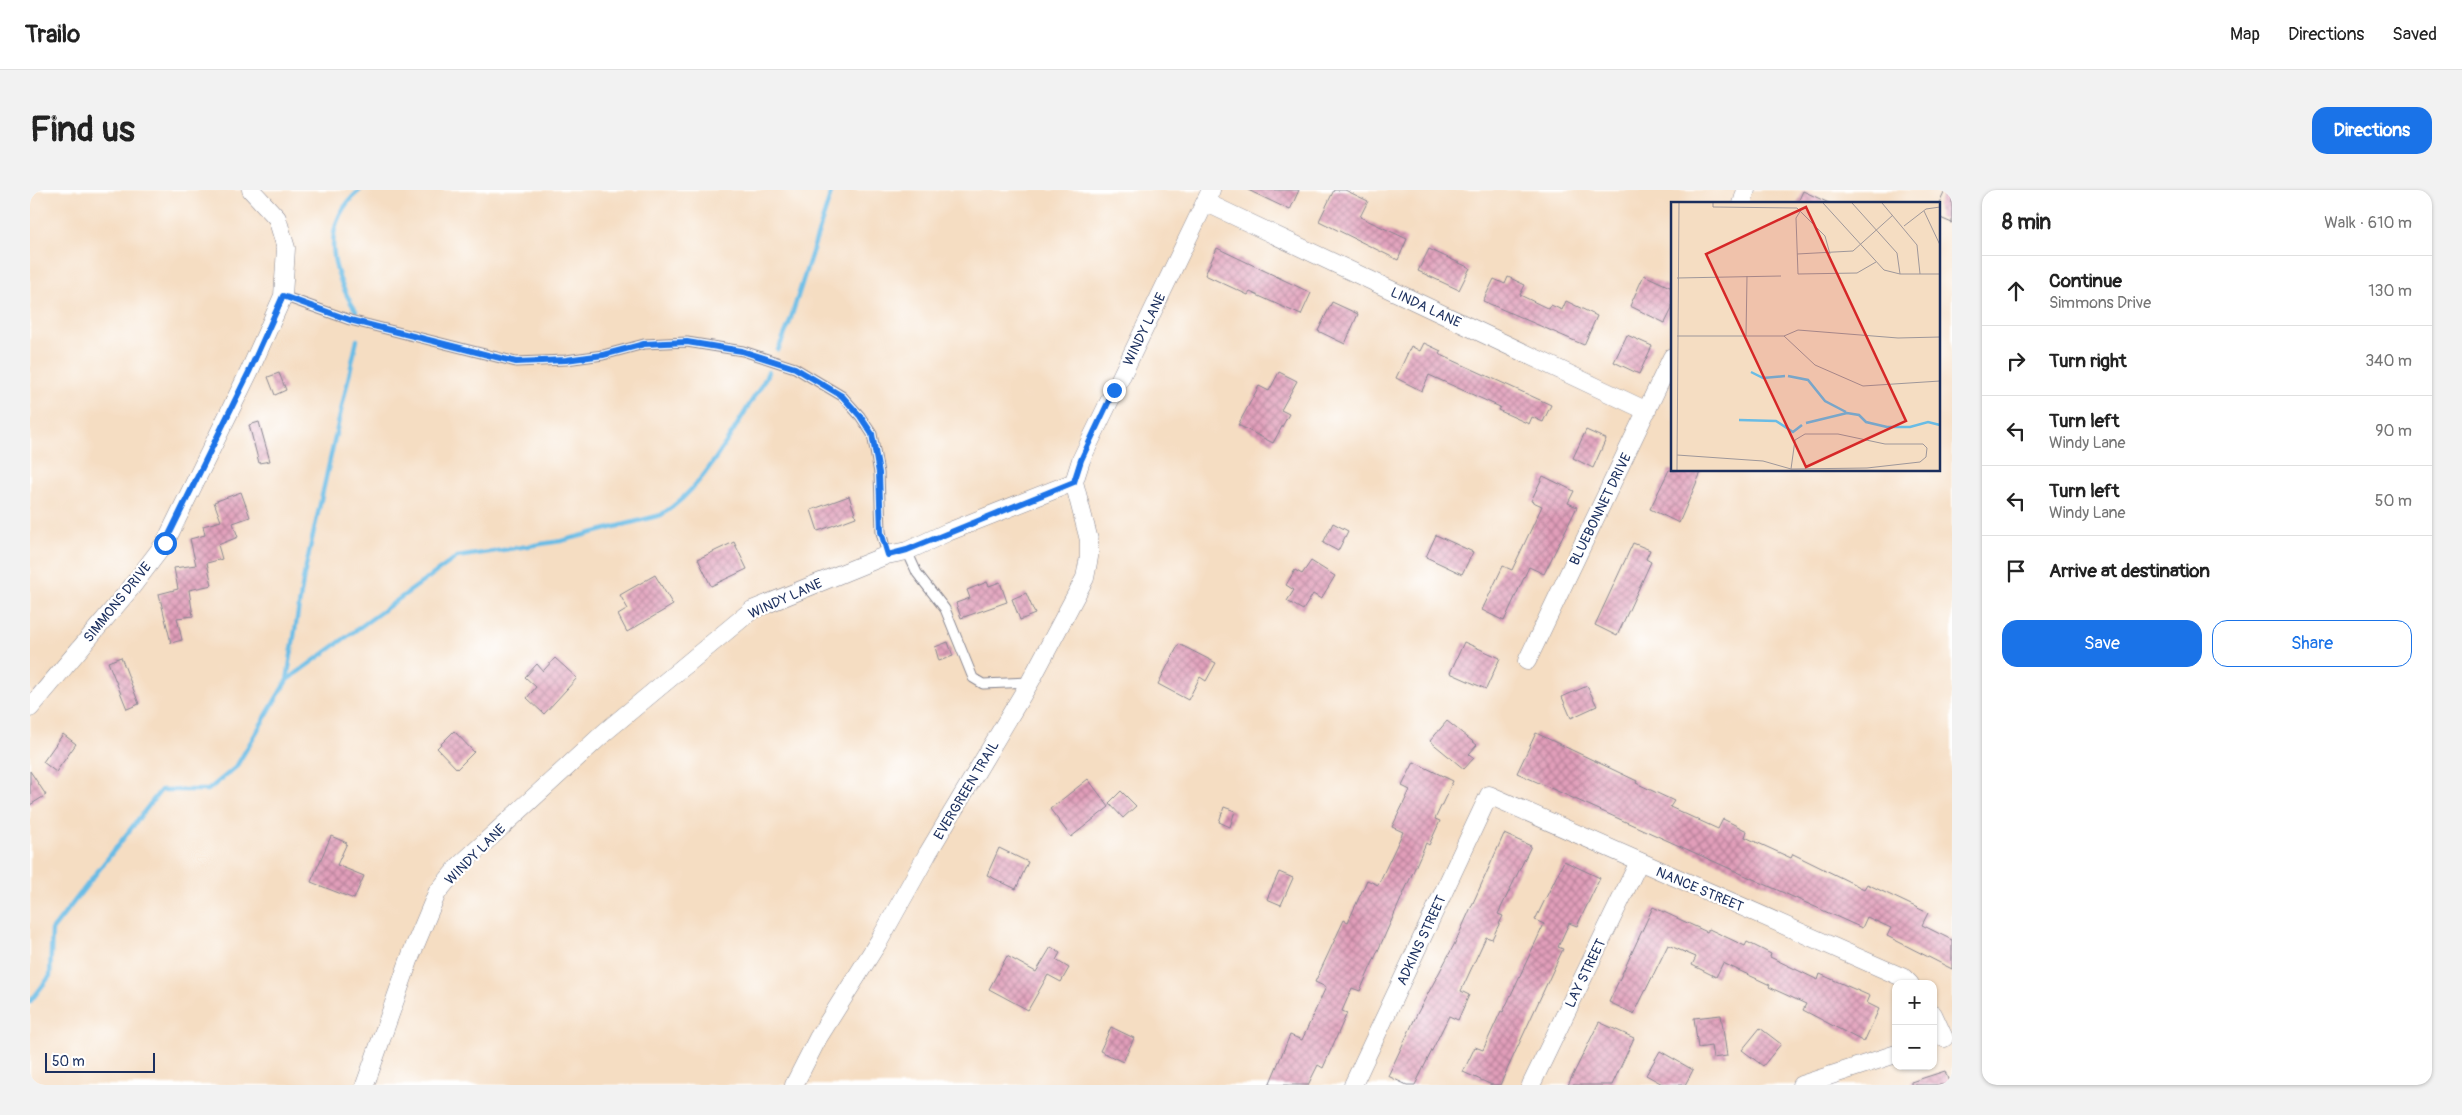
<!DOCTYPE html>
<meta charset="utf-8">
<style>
body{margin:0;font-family:Pangolin,sans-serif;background:#f2f2f2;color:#222}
.controls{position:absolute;right:15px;bottom:15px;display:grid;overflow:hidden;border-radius:10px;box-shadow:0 1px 4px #0004}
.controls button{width:45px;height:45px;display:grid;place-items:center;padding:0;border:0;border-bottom:1px solid #e0e0e0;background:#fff;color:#222;font:25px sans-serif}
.scale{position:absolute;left:15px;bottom:12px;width:110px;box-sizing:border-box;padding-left:5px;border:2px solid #1b2f5e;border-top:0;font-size:14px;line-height:18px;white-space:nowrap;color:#1b2f5e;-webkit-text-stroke:4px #fff;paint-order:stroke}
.stop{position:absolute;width:15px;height:15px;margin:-11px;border:4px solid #1a73e8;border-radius:50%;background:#fff}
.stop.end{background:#1a73e8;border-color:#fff;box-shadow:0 1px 5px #0008}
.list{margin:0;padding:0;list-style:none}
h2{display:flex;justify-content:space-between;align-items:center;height:65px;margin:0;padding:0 20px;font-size:21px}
h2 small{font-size:16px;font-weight:400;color:#767676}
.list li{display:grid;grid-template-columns:32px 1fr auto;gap:15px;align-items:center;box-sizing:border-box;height:70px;padding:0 20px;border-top:1px solid #e0e0e0}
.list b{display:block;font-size:19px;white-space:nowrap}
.list p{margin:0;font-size:16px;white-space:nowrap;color:#767676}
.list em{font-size:16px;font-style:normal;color:#767676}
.actions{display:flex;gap:10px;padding:15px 20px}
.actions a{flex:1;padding:11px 0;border:1px solid #1a73e8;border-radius:15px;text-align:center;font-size:18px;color:#1a73e8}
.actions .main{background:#1a73e8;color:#fff}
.icon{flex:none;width:28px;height:28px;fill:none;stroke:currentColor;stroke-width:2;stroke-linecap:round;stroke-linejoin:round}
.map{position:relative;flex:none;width:1922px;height:895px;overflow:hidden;border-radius:15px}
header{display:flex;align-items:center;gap:30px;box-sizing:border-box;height:70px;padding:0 25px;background:#fff;border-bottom:1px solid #e0e0e0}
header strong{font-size:24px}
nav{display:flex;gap:28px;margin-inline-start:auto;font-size:18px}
.intro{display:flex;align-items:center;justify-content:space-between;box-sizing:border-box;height:120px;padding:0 30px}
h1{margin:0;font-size:35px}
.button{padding:12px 22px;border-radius:15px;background:#1a73e8;color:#fff;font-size:18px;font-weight:700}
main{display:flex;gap:30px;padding:0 30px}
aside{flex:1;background:#fff;border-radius:15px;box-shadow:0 1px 4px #0004}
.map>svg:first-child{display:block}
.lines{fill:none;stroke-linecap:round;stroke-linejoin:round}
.stream{stroke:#69bce5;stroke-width:4.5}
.building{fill:url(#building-cross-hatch)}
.lane-casing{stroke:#888690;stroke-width:11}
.street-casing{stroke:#888690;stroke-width:19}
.lane{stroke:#fff;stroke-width:9}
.street{stroke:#fff;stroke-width:18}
.route{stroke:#1a73e8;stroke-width:6}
.labels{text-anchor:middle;stroke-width:4.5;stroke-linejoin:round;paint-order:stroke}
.street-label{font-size:14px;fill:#1b2f5e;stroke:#fff}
.inset-river{fill:none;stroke:#69bce5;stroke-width:2.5}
.inset-road{fill:none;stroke:#9e979a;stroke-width:1}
.view{fill:#d62828;fill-opacity:0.15;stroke:#d62828;stroke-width:2.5}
.inset-edge{fill:none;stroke:#1b2f5e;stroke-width:2.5}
</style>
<header>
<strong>Trailo</strong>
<nav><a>Map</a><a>Directions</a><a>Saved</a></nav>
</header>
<div class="intro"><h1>Find us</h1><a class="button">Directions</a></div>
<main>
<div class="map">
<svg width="1922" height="895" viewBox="0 0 1922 895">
<defs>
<pattern id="building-cross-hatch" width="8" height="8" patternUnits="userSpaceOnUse" patternTransform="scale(1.25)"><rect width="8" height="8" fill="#e19eb9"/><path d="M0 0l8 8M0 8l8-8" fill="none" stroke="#b6819a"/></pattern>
</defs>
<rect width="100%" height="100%" fill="#fff"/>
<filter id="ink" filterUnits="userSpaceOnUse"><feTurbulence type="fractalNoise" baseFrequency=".02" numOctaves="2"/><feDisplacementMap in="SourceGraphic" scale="10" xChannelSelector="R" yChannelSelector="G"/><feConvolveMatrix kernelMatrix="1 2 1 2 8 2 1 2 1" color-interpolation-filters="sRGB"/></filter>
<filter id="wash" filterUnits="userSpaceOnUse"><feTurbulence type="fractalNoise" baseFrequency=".0096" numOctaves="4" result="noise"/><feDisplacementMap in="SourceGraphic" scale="20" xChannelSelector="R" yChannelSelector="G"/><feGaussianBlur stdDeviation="1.12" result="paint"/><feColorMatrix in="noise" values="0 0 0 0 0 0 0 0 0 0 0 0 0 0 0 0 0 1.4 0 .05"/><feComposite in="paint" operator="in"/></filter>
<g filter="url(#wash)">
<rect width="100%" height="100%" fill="#f5ddc2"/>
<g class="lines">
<path class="stream" d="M326,121C301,82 289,34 330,0
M748,160L759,134L802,0
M257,490L427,367L531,351L631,325C670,300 691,260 715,222C722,209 733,196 738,182
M0,812L20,786L22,740L131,600H178L206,577L257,490L274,385L327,150"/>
</g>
<g id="blocks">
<path class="building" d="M1218,0H1269L1260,20Z
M1304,0H1315L1338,11L1330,27L1377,49L1368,70L1289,31Z
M1915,0H1922V33L1908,27V15Z
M1773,1L1801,14H1767Z
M1187,58L1281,103L1271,125L1220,102L1218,105L1175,85Z
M1399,59L1440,78L1429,100L1388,81Z
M1614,85L1642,98V119L1635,133L1600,116Z
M1478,87L1495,95L1490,105L1519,119L1521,115L1532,120L1536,111L1567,126L1554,155L1453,111L1464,89L1475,94Z
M1302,112L1328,124L1315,154L1288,141Z
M1597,145L1622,156L1609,184L1584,172Z
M1394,153L1411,161L1409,164L1521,215L1513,232L1502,227L1499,234L1468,220L1470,217L1399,185L1392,201L1366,188L1381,156L1390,161Z
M1249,182L1267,191L1251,220L1259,224L1243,253L1208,235L1229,196L1239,201Z
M249,183L256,200L245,205L238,187Z
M229,232L240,271L229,273L219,235Z
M1556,240L1576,249L1563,278L1543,268Z
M1639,280H1672L1649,333L1620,319Z
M1513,286L1544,301L1538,313L1547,317L1514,384L1499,377L1474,431L1452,420L1473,376L1482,380L1512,316L1501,311Z
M211,302L220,327L203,333L208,347L188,355L192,369L177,373L182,395L159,400L163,426L147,428L152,450L141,453L129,404L148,399L144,378L166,375L160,349L175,345L173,336L191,331L184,312Z
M819,306L826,327L788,341L781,320Z
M1303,333L1318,341L1308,361L1293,353Z
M1406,345L1443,362L1432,384L1396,367Z
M704,352L717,379L681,396L668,369Z
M1603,353L1620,360L1616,369L1621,372L1587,446L1565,435Z
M1281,371L1305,386L1291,409L1283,404L1273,420L1257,411L1264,400L1256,395L1265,380L1272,384Z
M625,385L643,415L597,442L588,425L598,419L590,405Z
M957,392L959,396L970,392L977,412L931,428L926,413L940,408L937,400Z
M996,403L1005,424L990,430L982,409Z
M918,452L923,466L909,471L905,457Z
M1434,452L1470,468L1456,499L1420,483Z
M1149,454L1186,473L1176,491L1170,487L1158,510L1128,494Z
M91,467L109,514L97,519L78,472Z
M525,468L547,488L514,524L497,508L506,497L495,487L507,474L513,481Z
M1557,496L1567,516L1541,528L1532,507Z
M1417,531L1447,555L1439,564L1444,568L1434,579L1400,551Z
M424,541L444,562L427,579L407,558Z
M1506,543L1607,591L1606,593L1644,611L1640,617L1688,639L1693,629L1717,641L1715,647L1761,668L1763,664L1834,699L1837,694L1898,723L1892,735L1922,750V779L1857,746L1861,738L1837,727L1832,738L1487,583Z
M33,544L46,554L26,582L13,572Z
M1384,572L1423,591L1405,629L1410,631L1399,655L1396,653L1330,801L1322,798L1312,821L1317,823L1293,878L1288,875L1278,895H1239L1260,845L1272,850L1296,797L1285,792L1314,730L1318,732L1337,690L1348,695L1373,642L1362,637L1380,600L1372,596Z
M0,581L16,605L0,615Z
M1058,589L1079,617L1041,647L1020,619Z
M1091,601L1106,616L1093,628L1079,613Z
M1194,617L1205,621L1200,637L1189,632Z
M1474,644L1501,656L1468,724L1473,726L1462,749L1456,747L1431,801L1439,805L1428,830L1419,826L1385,895H1377L1358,886L1387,824L1425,753Z
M301,646L317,653L307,675L334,686L324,709L281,692Z
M969,658L998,672L986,699L957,685Z
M1534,671L1570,688L1547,736L1539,733L1528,757L1533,759L1470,895H1462L1433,882L1445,857L1453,860L1471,821L1473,822L1514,734L1505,730Z
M1249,682L1263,688L1251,715L1237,709Z
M1623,717L1677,742L1679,739L1715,756L1717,752L1741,764L1740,767L1788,790L1790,784L1840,806L1837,813L1849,819L1834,852L1773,820L1776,814L1739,797L1740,795L1693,773L1686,787L1662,775L1666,767L1638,755L1604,824L1579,812Z
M1021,757L1030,763L1026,770L1039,778L1031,792L1018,785L998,820L959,799L977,766L1006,782Z
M1691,825L1697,866L1683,868L1681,856L1668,858L1664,828Z
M1569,832L1604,848L1582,895H1538Z
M1081,837L1104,848L1093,872L1070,861Z
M1730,838L1751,854L1733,876L1712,860Z
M1630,861L1663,880L1655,895H1634L1616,885Z
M1915,881L1920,895H1881V892Z"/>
</g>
</g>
<g filter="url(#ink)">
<use href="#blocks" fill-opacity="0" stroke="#888690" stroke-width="1"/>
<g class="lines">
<defs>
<path id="lane" d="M253,106L320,130L486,172L536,170L573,165L614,154L657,152L713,161L765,178L812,206L830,226L842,244L849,283L851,342L857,365
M877,361L887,383L915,419L943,488L953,494L1000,492"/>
<path id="street" d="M1175,12L1617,221
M1712,14L1716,0
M1497,471L1642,167
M0,518L100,399L135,353L219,182L253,106L256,58L247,28L221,0
M1903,824L1914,848
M335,895L381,765L407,703L429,676L575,542L722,420L857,365L877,361L918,342L1044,292L1051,270L1181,0
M764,895L788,848L849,751L898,663L1000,492L1055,388L1059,367V350L1044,292
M1323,895L1459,605L1874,788L1880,794
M1501,895L1609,672
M1771,895L1866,864"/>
</defs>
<use href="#lane" class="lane-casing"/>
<use href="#street" class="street-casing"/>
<use href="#lane" class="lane"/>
<use href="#street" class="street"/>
</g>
</g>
<g class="lines" filter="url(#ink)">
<path class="route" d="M135,353L219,182L253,106L320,130L486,172L536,170L573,165L614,154L657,152L712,161L765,178L812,206L830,226L842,244L849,283L851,342L858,365L877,360L1044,292L1051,270L1084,200"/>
</g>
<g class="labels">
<g class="street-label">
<text transform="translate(1396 117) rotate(25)" y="5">LINDA LANE</text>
<text transform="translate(1114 139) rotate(-64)" y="5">WINDY LANE</text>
<text transform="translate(1570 319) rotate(-64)" y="5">BLUEBONNET DRIVE</text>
<text transform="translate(755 408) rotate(-24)" y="5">WINDY LANE</text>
<text transform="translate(87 412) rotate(-51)" y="5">SIMMONS DRIVE</text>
<text transform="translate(936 600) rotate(-59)" y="5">EVERGREEN TRAIL</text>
<text transform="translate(445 664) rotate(-45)" y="5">WINDY LANE</text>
<text transform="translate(1670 699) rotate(23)" y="5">NANCE STREET</text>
<text transform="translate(1391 750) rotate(-65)" y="5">ADKINS STREET</text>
<text transform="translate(1555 783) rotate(-64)" y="5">LAY STREET</text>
</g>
</g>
<g transform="translate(1641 12)">
<rect width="269" height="269" fill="#f5ddc2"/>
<path class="inset-river" d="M80,170L92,176L114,174M117,174L137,178L154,199L175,210M68,218L105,219L122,230L131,223M135,221L176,211L188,213L195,220L216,225H239L257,220L269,223"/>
<path class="inset-road" d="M42,1V5L126,6L154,34L159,52M152,1L213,68L229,72H269M181,1L226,51L229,72M211,1L246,43L249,72M130,8L125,16L127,72L186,71L205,60M253,9L269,43M233,24L255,7L269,5M126,52L182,49L222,13M6,76L110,74M6,134H113L144,163L192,184L269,179M75,134L76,74M113,134L127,128L227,136L269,135M6,253L92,259L120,267L196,266L249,260L255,255L256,246L252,242H214L167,232H134L124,238L120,267M6,268L8,1"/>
<path class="view" d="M135,5L235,219L135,265L35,52Z"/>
<rect width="269" height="269" class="inset-edge"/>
</g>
</svg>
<div class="controls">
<button>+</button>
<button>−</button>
</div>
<div class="scale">50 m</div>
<div class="stop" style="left:135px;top:353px"></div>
<div class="stop end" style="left:1084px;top:200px"></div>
</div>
<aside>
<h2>8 min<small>Walk · 610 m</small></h2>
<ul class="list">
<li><svg class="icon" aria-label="ahead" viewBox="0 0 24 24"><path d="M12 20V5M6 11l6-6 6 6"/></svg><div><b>Continue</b><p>Simmons Drive</p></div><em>130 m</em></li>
<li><svg class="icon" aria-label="right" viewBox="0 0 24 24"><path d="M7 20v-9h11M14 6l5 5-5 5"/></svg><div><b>Turn right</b></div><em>340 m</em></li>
<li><svg class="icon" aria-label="left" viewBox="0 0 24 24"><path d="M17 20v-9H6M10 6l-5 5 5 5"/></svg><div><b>Turn left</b><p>Windy Lane</p></div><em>90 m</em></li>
<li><svg class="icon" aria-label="left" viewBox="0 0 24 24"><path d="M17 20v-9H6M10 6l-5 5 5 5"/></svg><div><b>Turn left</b><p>Windy Lane</p></div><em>50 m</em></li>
<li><svg class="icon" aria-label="arrive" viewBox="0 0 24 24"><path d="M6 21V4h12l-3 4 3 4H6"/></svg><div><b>Arrive at destination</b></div></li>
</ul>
<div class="actions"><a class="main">Save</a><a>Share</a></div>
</aside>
</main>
